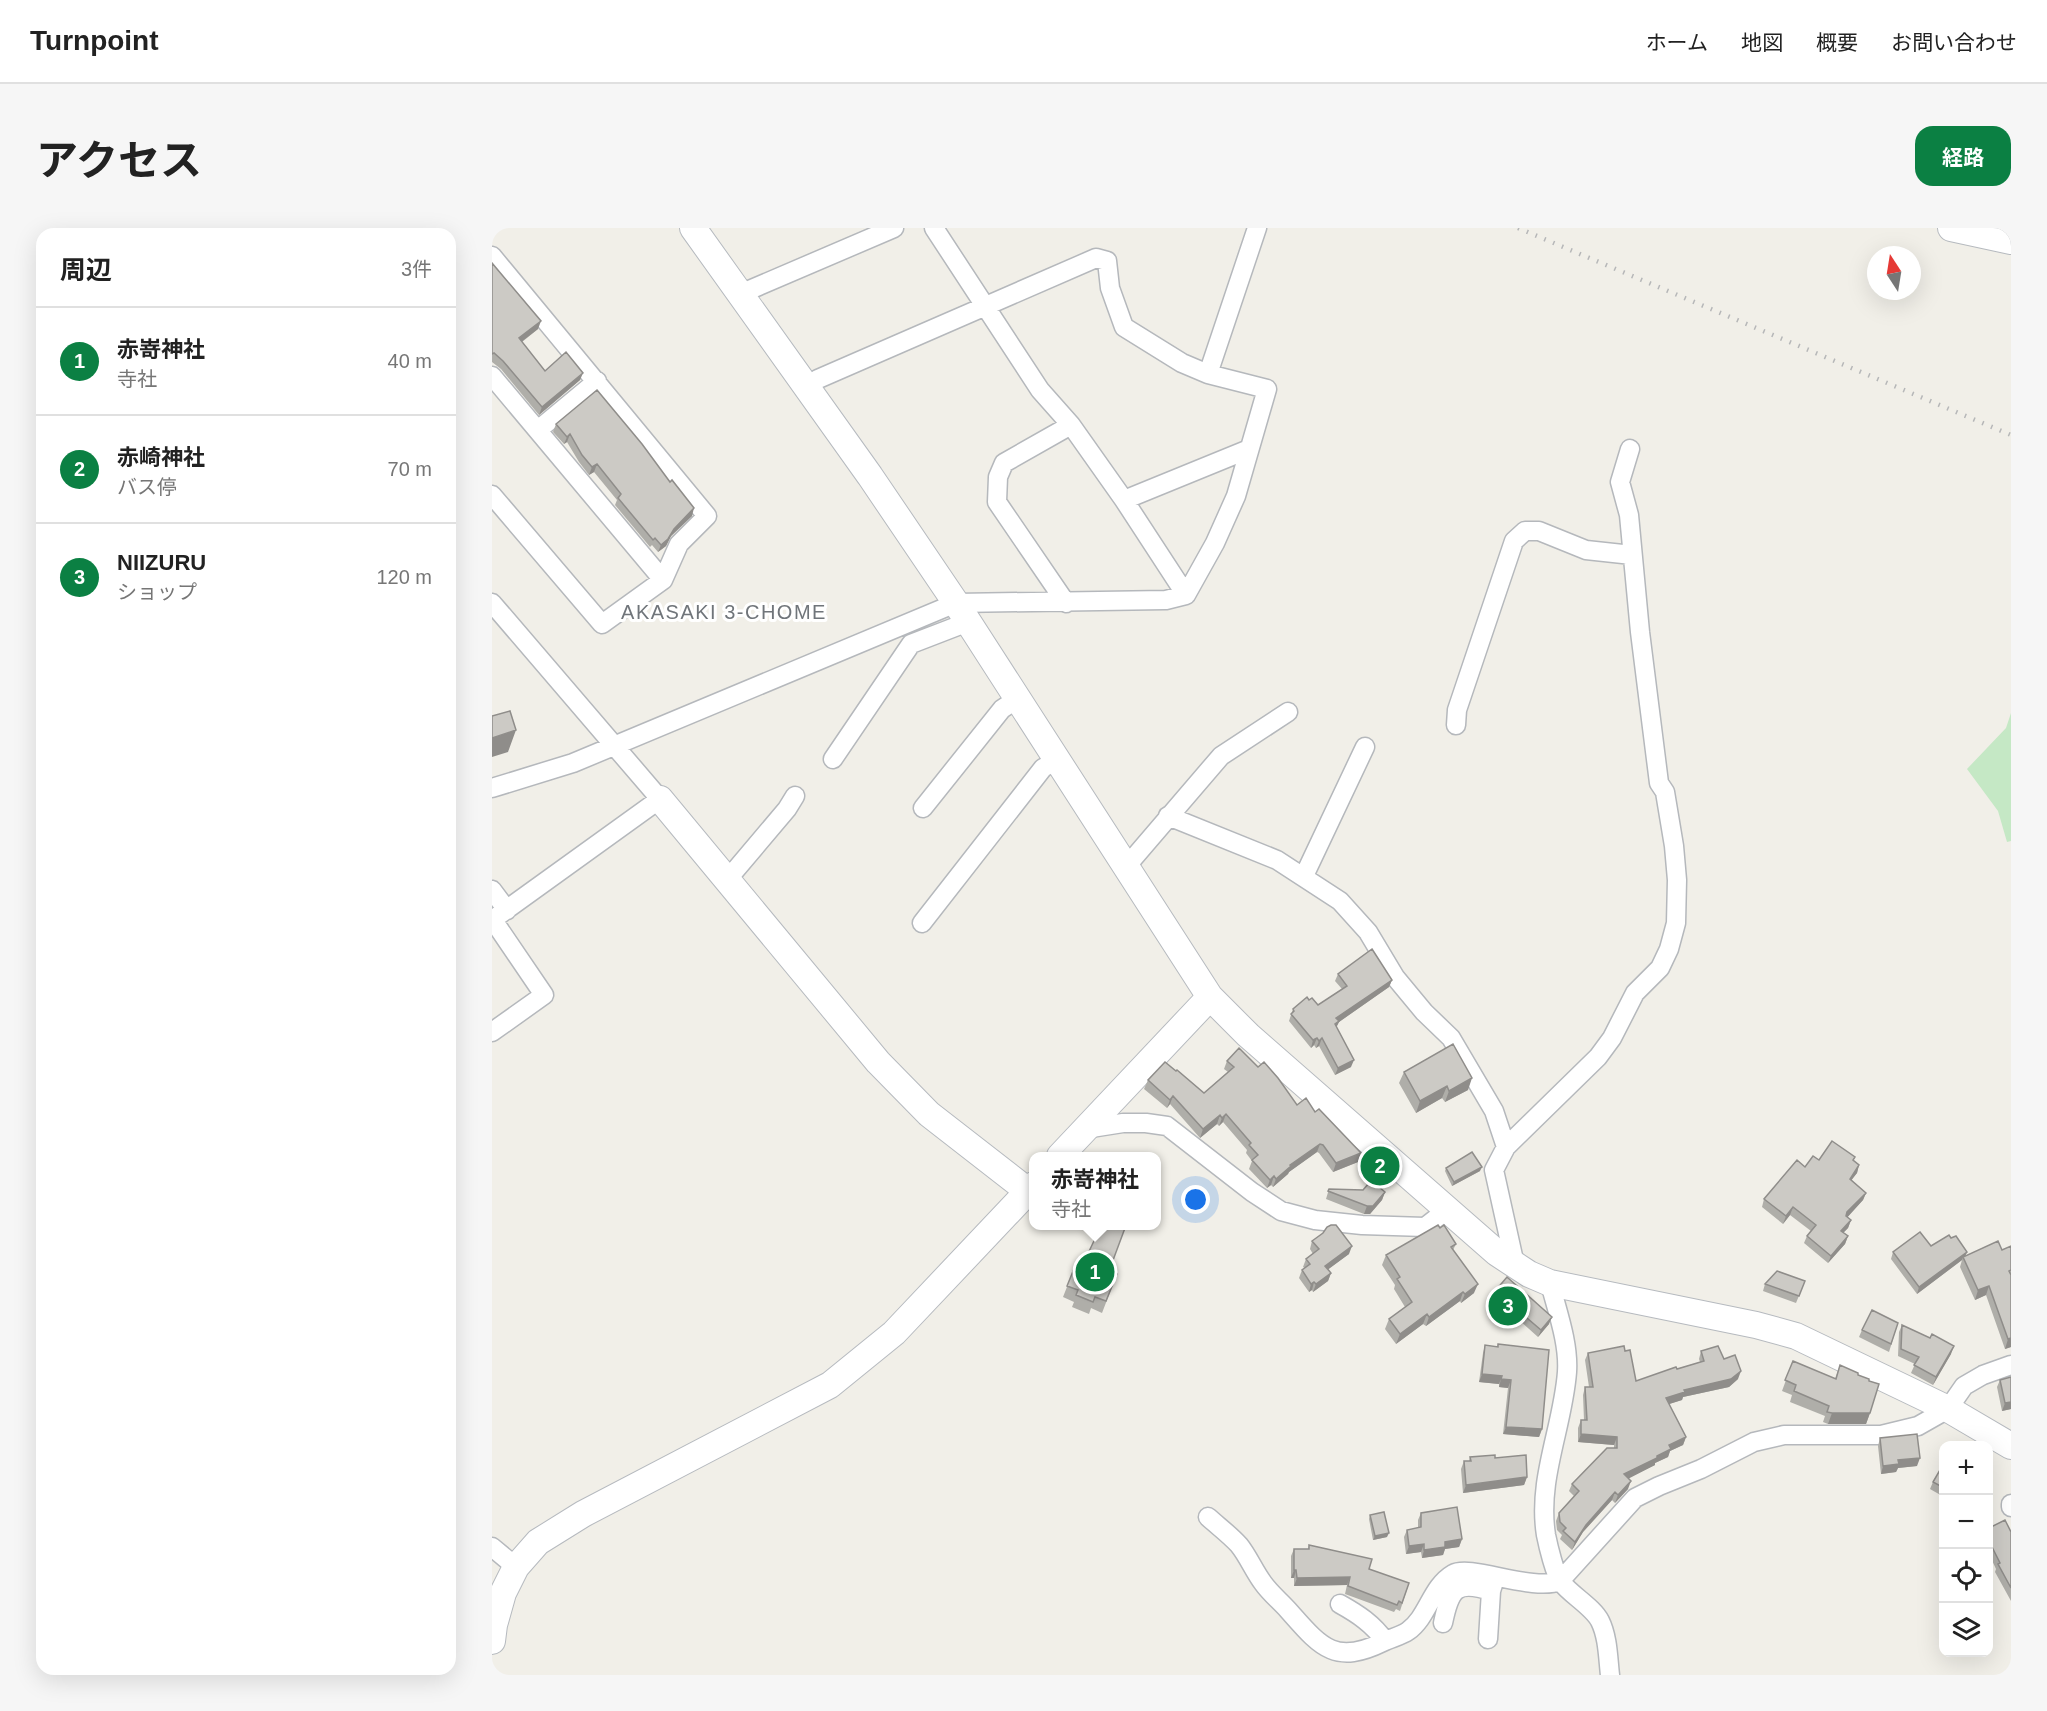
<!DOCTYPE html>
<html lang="ja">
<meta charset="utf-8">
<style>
body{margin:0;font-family:Arial,"Noto Sans JP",sans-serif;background:#f6f6f6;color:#222}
.controls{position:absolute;right:18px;bottom:18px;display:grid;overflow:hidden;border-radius:12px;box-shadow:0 6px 24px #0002}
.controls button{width:54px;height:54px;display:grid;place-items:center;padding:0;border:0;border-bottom:2px solid #e0e0e0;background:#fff;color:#222;font:30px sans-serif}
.compass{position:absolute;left:1375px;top:18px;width:54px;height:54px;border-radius:50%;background:#fff;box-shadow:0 6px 24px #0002;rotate:348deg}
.you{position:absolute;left:704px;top:972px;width:21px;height:21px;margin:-15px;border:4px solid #fff;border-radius:50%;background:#1a73e8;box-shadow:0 0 0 9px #1a73e833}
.badge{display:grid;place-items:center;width:39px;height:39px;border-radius:50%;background:#0b8043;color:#fff;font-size:20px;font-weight:700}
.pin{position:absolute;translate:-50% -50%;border:3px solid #fff;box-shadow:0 2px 6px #0006}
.popup{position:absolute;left:537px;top:924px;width:132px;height:78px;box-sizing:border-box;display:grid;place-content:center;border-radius:12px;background:#fff;filter:drop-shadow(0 2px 4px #0005);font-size:20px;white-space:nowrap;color:#767676}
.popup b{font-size:22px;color:#222}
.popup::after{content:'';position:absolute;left:50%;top:100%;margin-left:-12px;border:12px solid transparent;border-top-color:#fff}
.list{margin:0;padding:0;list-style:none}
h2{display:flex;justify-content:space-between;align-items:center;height:78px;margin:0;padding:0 24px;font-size:26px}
h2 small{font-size:20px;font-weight:400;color:#767676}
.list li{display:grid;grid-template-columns:39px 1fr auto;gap:18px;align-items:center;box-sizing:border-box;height:108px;padding:0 24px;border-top:2px solid #e0e0e0}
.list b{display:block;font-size:22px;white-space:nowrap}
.list p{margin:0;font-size:20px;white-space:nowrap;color:#767676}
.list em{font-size:20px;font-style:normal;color:#767676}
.icon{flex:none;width:33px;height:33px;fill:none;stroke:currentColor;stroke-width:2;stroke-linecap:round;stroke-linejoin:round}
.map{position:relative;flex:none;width:1519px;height:1447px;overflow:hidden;border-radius:18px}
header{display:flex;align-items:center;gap:36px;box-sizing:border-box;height:84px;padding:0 30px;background:#fff;border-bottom:2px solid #e0e0e0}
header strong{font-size:28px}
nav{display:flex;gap:33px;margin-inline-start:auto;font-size:21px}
.intro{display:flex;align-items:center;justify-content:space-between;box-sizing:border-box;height:144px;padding:0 36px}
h1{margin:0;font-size:42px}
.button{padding:15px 27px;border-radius:18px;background:#0b8043;color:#fff;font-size:21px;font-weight:700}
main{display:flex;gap:36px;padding:0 36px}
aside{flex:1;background:#fff;border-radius:18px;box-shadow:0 6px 24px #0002}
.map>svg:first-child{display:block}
.green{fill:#c5e8c5}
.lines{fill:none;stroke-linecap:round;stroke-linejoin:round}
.street-casing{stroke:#b5b8bc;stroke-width:21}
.secondary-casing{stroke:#b6babf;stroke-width:28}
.street{stroke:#fff;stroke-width:18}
.secondary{stroke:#fff;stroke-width:26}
.rail{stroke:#b6b7b8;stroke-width:4.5;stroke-dasharray:1.5 8;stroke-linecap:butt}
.wall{fill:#afaea9}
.shaded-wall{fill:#8f8d8a}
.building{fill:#cccac5;stroke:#8f8d8a;stroke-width:1.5}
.labels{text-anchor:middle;stroke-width:6;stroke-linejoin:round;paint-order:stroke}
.neighbourhood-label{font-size:20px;letter-spacing:1.5px;fill:#70757a;stroke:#fff}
</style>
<header>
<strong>Turnpoint</strong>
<nav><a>ホーム</a><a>地図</a><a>概要</a><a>お問い合わせ</a></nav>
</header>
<div class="intro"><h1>アクセス</h1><a class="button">経路</a></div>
<main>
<aside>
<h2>周辺<small>3件</small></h2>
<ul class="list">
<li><span class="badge">1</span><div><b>赤嵜神社</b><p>寺社</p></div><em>40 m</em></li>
<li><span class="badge">2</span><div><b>赤崎神社</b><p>バス停</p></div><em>70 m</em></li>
<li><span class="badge">3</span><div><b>NIIZURU</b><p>ショップ</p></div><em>120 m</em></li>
</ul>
</aside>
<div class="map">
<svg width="1519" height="1447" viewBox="0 0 1519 1447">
<rect width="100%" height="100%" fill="#f1efe8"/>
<path class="green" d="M1519,485V613L1515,614L1506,583L1475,541L1514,500Z"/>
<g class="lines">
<defs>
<path id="street" d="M442,0L548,162L579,197L632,272L694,367
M0,28L215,288L187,316L171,352L110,396L0,267
M248,66L402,0
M716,146L765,0
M0,148L171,352
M46,202L105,153
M632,272L757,221
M0,375L168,571L0,692
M574,375L505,274L506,249L512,235L579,197
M964,497L965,482L1022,313L1033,303H1047L1094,322L1140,327
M341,531L419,416L476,394
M0,560L81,535L464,375L674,372L694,367L723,315L744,268L775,161L716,146L690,135L632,99L618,60L615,33L604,30L326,151L315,160
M431,580L510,481L525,471
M676,588L785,632L848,673L876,704L903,749L932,784L959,810L1002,883L1014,919
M633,640L729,528L796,484
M812,648L873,519
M235,652L295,581L303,568
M0,662L15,682
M430,695L551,540L565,532
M0,804L52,767L1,692
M593,901L631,895H654L675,898L760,964L789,983L823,992L870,997L933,999L956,981
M1023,1037L1002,942L1014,919L1106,829L1120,810L1143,765L1168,740L1177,721L1184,695L1185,652L1182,618L1173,564L1167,555L1148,404L1137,287L1128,254L1138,221
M1058,1055C1065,1083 1077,1115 1075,1144C1071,1199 1045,1251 1054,1307C1056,1317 1063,1347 1069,1354C1079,1367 1101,1379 1108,1393C1116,1409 1116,1430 1118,1447
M1519,1276V1279
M716,1289C726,1298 738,1307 747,1317C756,1328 762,1343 771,1355C778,1365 788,1373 796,1382C828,1418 842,1438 891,1414C899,1410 909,1408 916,1403C936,1389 939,1359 961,1346C978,1336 1041,1364 1068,1353L1143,1270L1167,1258L1209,1241L1262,1214L1292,1207H1389L1426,1198L1456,1181L1472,1158L1491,1147L1519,1137
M0,1319L24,1339
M848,1376C866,1386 881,1396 893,1413
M951,1395C958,1361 964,1352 999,1363L1003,1350
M996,1411L999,1363"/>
<path id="secondary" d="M201,0L378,248L464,375L718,769L756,807L1005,1025L1037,1046L1058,1055L1264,1097L1304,1108L1456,1181L1519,1218
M1459,0L1519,13
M168,571L386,834L437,886L536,963
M568,928L718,769
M0,1413L2,1397L11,1365L24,1339L46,1314L91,1286L338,1157L402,1105L542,957"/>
</defs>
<use href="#street" class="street-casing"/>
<use href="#secondary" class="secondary-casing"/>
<use href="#street" class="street"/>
<use href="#secondary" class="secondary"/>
<path class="rail" d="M1026,0L1519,207"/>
</g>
<path class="wall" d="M0,35L46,101L30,114L53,143L88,152L47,187L9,141L0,134Z
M64,196L200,288L179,308L174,318L166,324L160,317L158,319L123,277L125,272L102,244L97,247L87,234L75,214L72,216L61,204Z
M846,746L900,752L897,759L847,794L844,799L859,839L843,847L827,818L824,820L822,817L819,820L797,793L801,781L817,772L826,777L850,761L843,753Z
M735,833L805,877L823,884L866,934L841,944L827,925L825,924L797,944L796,946L781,959L779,957L775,960L757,941L760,933L754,925L755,922L731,894L727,898L725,896L708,910L678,876L675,880L652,861L656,852L684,843L712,865L736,844L732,841Z
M912,844L976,862L953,874L950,870L924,885L907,855Z
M1363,929L1361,933L1367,937L1365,945L1359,952L1374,965L1371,972L1355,989L1359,992L1356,1000L1351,1005L1356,1008L1353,1016L1336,1035L1312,1015L1315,1008L1319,1003L1298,987L1291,996L1270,979L1272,971L1313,939L1327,932Z
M954,940L988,943L960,958L953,943Z
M887,959L893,964L890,972L878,986H872L834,971L837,961L871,962Z
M1459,1010L1475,1024L1473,1028L1510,1022L1519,1018V1119L1513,1121L1494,1067L1483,1072L1468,1039L1470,1032L1425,1066L1399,1031L1401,1024L1439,1018Z
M820,1013L857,1026L836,1041L839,1045L836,1053L821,1064L820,1062L817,1064L807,1050L810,1042L813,1040L811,1039L814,1031L821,1026L818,1021Z
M964,1016L961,1022L982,1065L969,1075L968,1073L934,1098L931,1096L904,1116L893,1101L897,1091L913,1079L902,1061L903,1057L890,1037L894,1027Z
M586,1031L625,1046L610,1085L599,1080L597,1086L580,1079L582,1074L571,1069Z
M1313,1053L1304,1075L1271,1063L1273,1056Z
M998,1069L1057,1096L1046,1109L1027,1092L1021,1098L995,1076Z
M1406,1095L1397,1124L1367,1109L1370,1102Z
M1410,1097L1459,1126L1441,1157L1419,1145L1423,1136L1406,1128L1407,1104Z
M1006,1116L1050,1201L1047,1209L1011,1206L1016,1160L1007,1159V1156L987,1154L991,1125L993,1117L1005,1119Z
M1133,1123L1144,1153L1208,1134L1207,1131L1209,1123L1232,1131L1246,1151L1237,1159L1191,1169L1190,1172L1177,1176L1194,1209L1191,1217L1178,1223L1176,1229L1163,1235V1237L1136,1250V1261L1123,1275L1120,1272L1091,1304L1080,1322L1068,1311L1070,1307L1065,1302L1064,1293L1067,1285L1082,1268L1077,1263L1080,1256L1122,1220V1217L1086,1214V1200L1089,1192H1092L1091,1167L1093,1159H1097L1093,1132L1096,1125Z
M1301,1133L1343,1151L1348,1137L1377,1153L1378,1185L1374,1196H1336L1331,1194L1333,1188L1298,1174L1300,1167L1290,1163Z
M1519,1149V1181L1510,1183L1505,1159L1508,1152Z
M1388,1210L1425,1238L1406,1240L1404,1244L1389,1246L1386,1218Z
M978,1229L1003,1230L1035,1249L1032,1257L971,1265L969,1241L972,1233H977Z
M1452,1235V1269L1438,1261L1441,1254Z
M929,1285L970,1311L967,1319L953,1321L951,1327L930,1330L929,1324L914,1326L912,1309L915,1302L926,1300V1292Z
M878,1287L895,1309L881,1312L877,1291Z
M1497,1300L1519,1304V1373L1503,1344L1504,1341L1497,1326Z
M817,1317L877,1341L917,1355L908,1383L904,1381L902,1384L853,1366L855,1357L802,1358V1350H799V1328L802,1321H816Z"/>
<path class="shaded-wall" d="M49,93L46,101L24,118L27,110Z
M91,145L88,152L47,187L50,179Z
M78,206L75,214L72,216L75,209Z
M105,236L102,244L97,247L100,239Z
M202,280L200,288L179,308L174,318L166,324L169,317L182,301Z
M24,502L16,524L0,529V510Z
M900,752L897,759L847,794L844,800L840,803L844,790Z
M825,810L822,817L819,820L821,812Z
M830,810L827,818L824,820L827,813Z
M862,832L859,839L843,847L846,840Z
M980,850L976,862L953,874L957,863Z
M955,858L950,870L924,885L928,873Z
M681,868L678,876L675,880L678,872Z
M734,886L731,894L727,898L730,890Z
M728,887L725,896L708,910L711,901Z
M828,916L825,924L797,944L796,946L781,959L784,951L798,937Z
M869,925L866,934L841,944L844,935Z
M1367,937L1365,945L1355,958L1358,951Z
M990,939L988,943L960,958L962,954Z
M782,948L779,957L775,960L778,952Z
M893,964L890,972L878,986H872L875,978Z
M1374,965L1371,972L1353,992L1355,984Z
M1301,979L1298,987L1291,996L1294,988Z
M1359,992L1356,1000L1346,1010L1349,1003Z
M1356,1008L1353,1016L1336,1035L1339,1028Z
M860,1018L857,1026L830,1046L833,1038Z
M1475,1024L1472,1031L1471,1029L1470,1032L1425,1066L1427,1059Z
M839,1045L836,1053L821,1064L824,1056Z
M822,1054L820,1062L817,1064L819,1056Z
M986,1056L982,1065L969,1075L973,1066Z
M1497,1058L1494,1067L1483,1072L1486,1062Z
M971,1064L968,1073L934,1098L937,1089Z
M1029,1085L1027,1092L1021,1098L1023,1091Z
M935,1086L931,1096L904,1116L908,1106Z
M1060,1089L1057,1096L1046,1109L1049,1102Z
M1519,1110V1119L1513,1121L1516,1111Z
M1462,1118L1459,1126L1441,1157L1444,1149Z
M1249,1143L1246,1151L1237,1159L1191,1169L1190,1172L1171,1178L1174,1170L1192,1162Z
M990,1146L1010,1148L1007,1156L987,1154Z
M1009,1151L1019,1152L1016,1160L1007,1159Z
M1519,1174V1181L1510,1183L1513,1175Z
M1340,1185H1378L1374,1196H1336Z
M1014,1199L1050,1201L1047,1209L1011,1206Z
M1089,1206L1125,1209L1122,1217L1086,1214Z
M1194,1209L1191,1217L1178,1223L1176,1229L1163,1235V1237L1130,1254L1132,1246L1165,1228L1177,1217Z
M1428,1230L1425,1238L1406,1240L1404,1244L1389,1246L1391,1238L1406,1232Z
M1035,1249L1032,1257L971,1265L974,1257Z
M1139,1253L1136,1261L1123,1275L1126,1267Z
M1123,1264L1120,1272L1091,1304L1080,1322L1083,1314L1094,1297Z
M897,1305L895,1309L881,1312L883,1308Z
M970,1311L967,1319L953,1321L951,1327L930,1330L932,1322L953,1314Z
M932,1316L929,1324L914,1326L917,1318Z
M802,1342H804L802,1350H799Z
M858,1349L855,1357L802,1358L805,1350Z"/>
<path class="building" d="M0,35L49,93L27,110L53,143L74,124L91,145L50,179L11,133L2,125L0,126Z
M105,162L150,216L178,254L180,252L202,280L182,301L176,311L169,317L163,310L161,312L126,270L129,266L105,236L100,239L90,227L78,206L75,209L64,196Z
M18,483L24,502L0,510V488Z
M880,721L900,752L844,790L847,793L843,796L862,832L846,840L830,810L827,813L825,810L821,812L799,786L802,783L801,781L815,769L817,772L820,770L826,777L855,758L846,746Z
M961,816L980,850L957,863L955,858L928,873L912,844Z
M747,820L766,839L772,834L786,850L805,877L814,870L823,884L827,881L869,925L844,935L831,917L828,916L798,937L799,938L784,951L782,948L778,952L760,932L766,927L757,917L759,915L734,886L730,890L728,887L711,901L681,868L678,872L656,852L673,834L684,843L685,842L712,865L742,839L735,833Z
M1340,913L1363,929L1361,932L1367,937L1358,951L1374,965L1355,984L1354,988L1359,992L1349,1003L1356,1008L1339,1028L1315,1008L1324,997L1301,979L1294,988L1272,971L1305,932L1313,939L1321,928L1327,932Z
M980,924L990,939L962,954L954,940Z
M883,948L887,959L893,964L881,978H875L836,963L837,961L871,962Z
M839,997H844L860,1018L833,1038L839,1045L824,1056L822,1054L819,1056L810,1042L818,1036L814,1031L827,1021L820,1013L831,1005L835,999Z
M946,997L948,1000L952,997L964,1016L959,1019L986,1056L973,1066L971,1064L937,1089L935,1086L908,1106L897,1091L920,1074L905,1051L908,1049L894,1027Z
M609,998H627L633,1000L617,1043L625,1046L614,1073L603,1069L601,1074L584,1067L586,1062L575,1058L586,1031L592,1034Z
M1428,1004L1439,1018L1457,1007L1459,1010L1464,1008L1475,1024L1427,1059L1401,1024Z
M1506,1013L1510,1022L1519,1018V1042L1517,1043L1519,1047V1110L1516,1111L1497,1058L1486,1062L1471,1029Z
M1285,1043L1313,1053L1307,1068L1273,1056Z
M1015,1049L1060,1089L1049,1102L1029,1085L1023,1091L998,1069Z
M1380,1082L1406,1095L1399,1116L1370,1102Z
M1410,1097L1438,1110L1440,1106L1462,1118L1444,1149L1422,1137L1427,1129L1409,1121Z
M1006,1116L1057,1122L1050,1201L1014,1199L1019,1152L1009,1151L1010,1148L990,1146L993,1117L1006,1119Z
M1132,1118L1133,1123L1138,1122L1144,1153L1184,1139L1185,1141L1212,1133L1209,1123L1226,1118L1232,1131L1243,1127L1249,1143L1239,1151L1192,1162L1193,1164L1174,1170L1194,1209L1177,1217L1179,1221L1165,1228V1230L1132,1246L1139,1253L1126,1267L1123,1264L1094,1297L1083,1314L1071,1303L1074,1300L1068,1294L1067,1285L1087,1263L1080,1256L1115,1220H1125V1209L1089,1206V1192H1095L1093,1159H1101L1096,1125Z
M1301,1133L1344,1151L1348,1137L1366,1145V1147L1377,1151V1153L1387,1156L1378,1185H1340L1335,1184L1337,1178L1302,1163L1304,1157L1293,1152Z
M1519,1149V1174L1513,1175L1508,1152Z
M1425,1206L1428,1230L1406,1232L1407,1236L1391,1238L1388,1210Z
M1003,1227V1230L1034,1227L1035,1249L974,1257L972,1233H979L978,1229Z
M1452,1235V1260L1441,1254Z
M965,1279L970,1311L953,1314V1319L932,1322V1316L917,1318L915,1302L929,1299V1285Z
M892,1284L897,1305L883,1308L878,1287Z
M1513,1292L1519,1304V1360L1506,1336L1508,1335L1497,1313V1300Z
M817,1317L880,1331L877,1341L917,1355L910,1375L907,1373L905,1377L856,1358L858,1349L805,1350L804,1342H802V1321H817Z"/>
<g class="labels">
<g class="neighbourhood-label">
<text x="232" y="391">AKASAKI 3-CHOME</text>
</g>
</g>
</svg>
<div class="controls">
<button>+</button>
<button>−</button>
<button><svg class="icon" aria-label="locate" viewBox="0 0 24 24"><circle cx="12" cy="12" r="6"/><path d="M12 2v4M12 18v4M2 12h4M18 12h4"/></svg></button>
<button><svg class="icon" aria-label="layers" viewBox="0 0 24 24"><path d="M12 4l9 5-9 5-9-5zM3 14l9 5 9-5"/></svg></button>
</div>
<svg class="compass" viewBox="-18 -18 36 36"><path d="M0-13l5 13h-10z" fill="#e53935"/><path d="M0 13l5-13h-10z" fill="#767676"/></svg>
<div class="you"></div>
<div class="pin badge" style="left:603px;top:1044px">1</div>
<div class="popup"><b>赤嵜神社</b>寺社</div>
<div class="pin badge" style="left:888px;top:938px">2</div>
<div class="pin badge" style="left:1016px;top:1078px">3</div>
</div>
</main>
